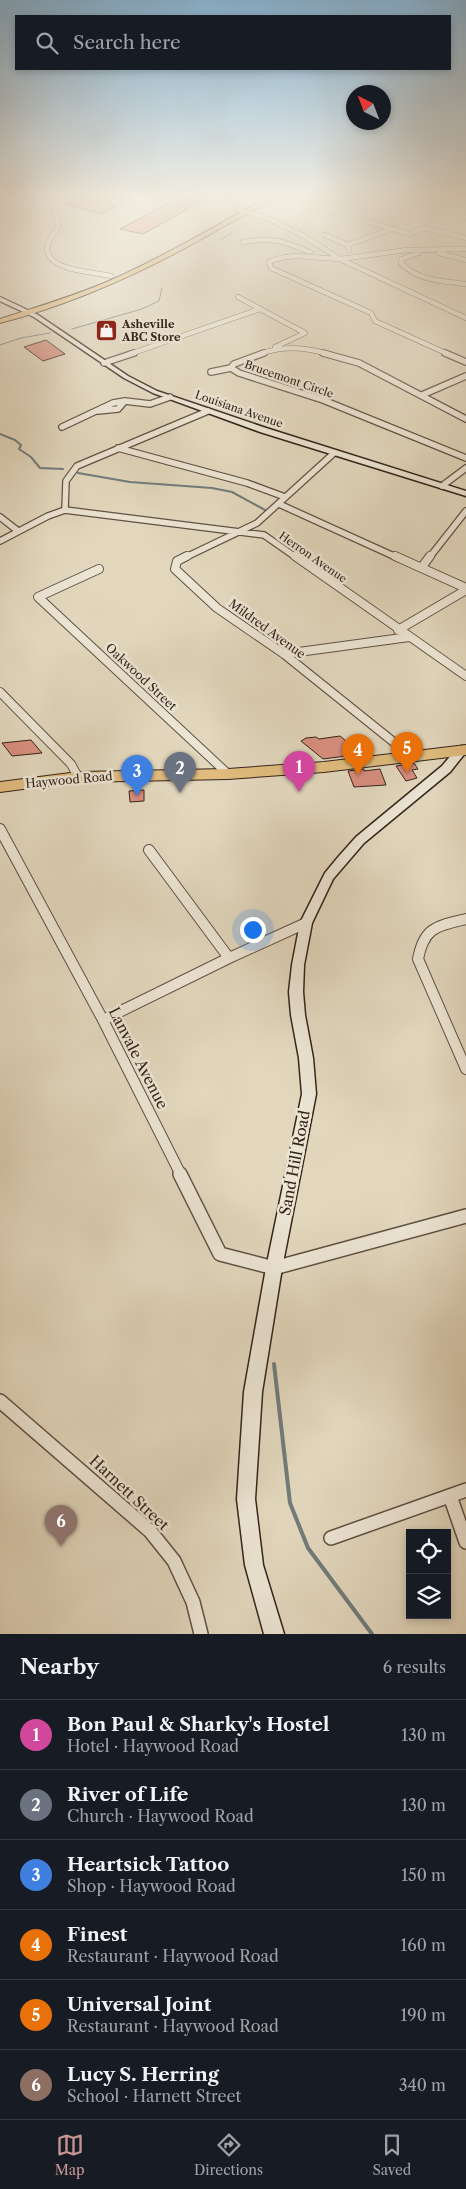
<!DOCTYPE html>
<meta charset="utf-8">
<style>
body{margin:0;font-family:"Libre Caslon Text",serif;background:#242831;color:#f1f3f6}
.controls{position:absolute;right:15px;bottom:15px;display:grid;overflow:hidden;border-radius:0px;box-shadow:0 2px 8px #0003}
.controls button{width:45px;height:45px;display:grid;place-items:center;padding:0;border:0;border-bottom:1px solid #363941;background:#171b24;color:#f1f3f6;font:25px sans-serif}
.compass{position:absolute;left:346px;top:85px;width:45px;height:45px;border-radius:50%;background:#171b24;box-shadow:0 2px 8px #0003;rotate:318deg}
.you{position:absolute;left:252px;top:929px;width:18px;height:18px;margin:-12px;border:4px solid #fff;border-radius:50%;background:#1a73e8;box-shadow:0 0 0 8px #1a73e833}
.badge{display:grid;place-items:center;width:32px;height:32px;border-radius:50%;background:#c59692;color:#fff;font-size:16px;font-weight:700}
.pin{position:absolute;translate:-50% -41px;filter:drop-shadow(0 1px 2px #0008)}
.pin::after{content:'';position:absolute;top:26px;width:18px;height:15px;background:inherit;clip-path:polygon(0 0,100% 0,50% 100%)}
.list{margin:0;padding:0;list-style:none}
h2{display:flex;justify-content:space-between;align-items:center;height:65px;margin:0;padding:0 20px;font-size:21px}
h2 small{font-size:16px;font-weight:400;color:#9ea1a6}
.list li{display:grid;grid-template-columns:32px 1fr auto;gap:15px;align-items:center;box-sizing:border-box;height:70px;padding:0 20px;border-top:1px solid #363941}
.list b{display:block;font-size:19px;white-space:nowrap}
.list p{margin:0;font-size:16px;white-space:nowrap;color:#9ea1a6}
.list em{font-size:16px;font-style:normal;color:#9ea1a6}
.icon{flex:none;width:28px;height:28px;fill:none;stroke:currentColor;stroke-width:2;stroke-linecap:round;stroke-linejoin:round}
.map{position:relative;flex:none;width:466px;height:1634px;overflow:hidden}
.search{position:absolute;background:#171b24;box-shadow:0 2px 8px #0003;left:15px;right:15px;top:15px;height:55px;display:flex;align-items:center;gap:12px;box-sizing:border-box;padding:0 18px;border-radius:0px;color:#9ea1a6;font-size:19px}
.sheet{height:485px;background:#171b24}
nav{display:flex;justify-content:space-around;align-items:center;box-sizing:border-box;height:70px;border-top:1px solid #363941;background:#171b24;font-size:14px;color:#9ea1a6}
nav a{display:grid;justify-items:center;gap:2px}
nav .on{color:#c59692}
.map>svg:first-child{display:block}
.lines{fill:none;stroke-linecap:round;stroke-linejoin:round}
.stream-far2{stroke:#717c7c;stroke-width:1}
.stream-far1{stroke:#717c7c;stroke-width:2}
.stream{stroke:#717c7c;stroke-width:4}
.building{fill:#d98f80;stroke:#34241b}
.street-far4-casing{stroke:#605144;stroke-width:5.5}
.street-far3-casing{stroke:#605144;stroke-width:8}
.street-far2-casing{stroke:#605144;stroke-width:10}
.street-far1-casing{stroke:#605144;stroke-width:12}
.street-casing{stroke:#605144;stroke-width:16}
.secondary-casing{stroke:#34241b;stroke-width:3}
.primary-casing{stroke:#34241b;stroke-width:2}
.street-far4{stroke:#ece5d4;stroke-width:4.5}
.street-far3{stroke:#ece5d4;stroke-width:5.5}
.street-far2{stroke:#ece5d4;stroke-width:8}
.street-far1{stroke:#ece5d4;stroke-width:10}
.street{stroke:#ece5d4;stroke-width:13}
.secondary{fill:#ece5d4;fill-rule:evenodd}
.primary{fill:#e1bc7e;fill-rule:evenodd}
.labels{text-anchor:middle;stroke-width:5;stroke-linejoin:round;paint-order:stroke}
.far-poi-label{font-size:11px;font-weight:bold;fill:#34241b;stroke:#ece5d4;text-anchor:start}
.far-street-label{font-size:11px;fill:#34241b;stroke:#ece5d4}
.street-label{font-size:12px;fill:#34241b;stroke:#ece5d4}
.near-street-label{font-size:15px;fill:#34241b;stroke:#ece5d4}
</style>
<div class="map">
<svg width="466" height="1634" viewBox="0 0 466 1634">
<rect width="100%" height="100%" fill="#e2d7bd"/>
<filter id="stains"><feTurbulence type="fractalNoise" baseFrequency=".004" numOctaves="4"/><feColorMatrix values="0 0 0 0 .2 0 0 0 0 .09 0 0 0 0 .02 0 0 0 .5 -.17"/></filter>
<radialGradient id="worn" r=".72"><stop offset=".6" stop-color="#630" stop-opacity="0"/><stop offset="1" stop-color="#630" stop-opacity=".3"/></radialGradient>
<g class="lines">
<path class="stream-far2" d="M329,215C338,214 346,213 351,204L343,198
M220,240L232,233
M72,329L142,309L159,301L162,288
M0,345L21,338L50,333"/>
<path class="stream-far1" d="M0,434L15,440L21,445L19,449L31,457L40,468L63,469
M78,473L130,482L212,488L232,492L265,510"/>
<path class="stream" d="M274,1364L290,1503L308,1548L372,1634"/>
</g>
<path class="building" d="M82,198H116L106,203L117,206L102,214L66,205Z
M184,198L199,201L196,203H199L143,234L120,229L176,199L180,200Z
M46,340L65,354L43,361L24,347Z
M340,736L362,754L323,759L301,741L306,738L316,737L319,739Z
M31,740L42,753L12,756L2,743Z
M414,763L418,769L412,770L417,778L406,781L396,766Z
M364,769V771L380,769L386,785L354,787L348,771Z
M144,790V801L130,802L129,791Z"/>
<g class="lines">
<defs>
<path id="street-far4" d="M50,198L59,226C22,269 82,270 111,276
M398,198L466,217
M463,198L466,199
M425,205L443,198
M238,209L267,218L304,236L340,259L466,318
M370,222L409,234L424,228L466,238
M325,235L348,245L349,250
M243,242C272,237 283,241 310,252
M348,245L392,229
M419,253L402,259L401,263C418,281 443,281 466,284
M439,253L466,260
M340,259C315,259 293,251 269,262L271,268L371,313L375,321L448,354
M340,259L407,250L466,249
M238,297L305,333L275,347
M130,354L260,309
M260,354C283,345 305,347 328,354"/>
<path id="street-far3" d="M323,353L359,363L466,419
M445,353L466,362
M104,363L134,353
M231,368L239,373L323,400L466,458
M211,372L231,368L234,364L264,353
M422,395L466,376
M98,411L118,409L125,401
M62,427L113,403L125,401L150,404L170,397
M118,448L247,483L285,497
M442,486L466,468
M279,504L398,558
M65,510L66,481L77,466L208,411
M0,517L18,531
M0,541L48,516L65,510L264,535L297,558
M184,558L257,523L334,453
M429,558L466,511"/>
<path id="street-far2" d="M187,556L177,561L175,569L217,608L284,654L411,756
M295,556L466,676
M395,556L466,588
M422,567L430,556
M99,569L38,597L228,774
M398,630L466,590
M284,654L409,637
M0,692L71,764L78,777"/>
<path id="street-far1" d="M0,829L103,1020L181,1175
M149,850L229,958
M466,919C437,926 424,927 418,959L466,1069
M103,1020L229,958L306,923"/>
<path id="street" d="M180,1174L220,1254L274,1268L466,1216
M0,1401L150,1531L174,1561L193,1602L201,1634
M450,1496L466,1542
M331,1538L466,1490"/>
<path id="secondary" d="M0,297L38,315L128,376L157,391L266,428L466,491V496L260,432L153,393L124,378L34,317L0,301Z
M462,746L466,747V752L450,772L364,843L333,879L312,923L304,965L303,992L305,1015L313,1058L316,1094L282,1268L262,1392L255,1499L263,1565L284,1634H264L245,1565L237,1499L244,1392L266,1268L302,1094L299,1058L291,1015L289,992L292,965L300,923L325,873L339,856L356,837L442,766L458,747Z"/>
<path id="primary" d="M265,198H272C256,211 234,220 216,231C148,270 77,303 0,323V319C37,307 74,296 109,281C163,257 214,227 265,198Z
M466,745V755L324,772L228,779L78,782L0,792V782L78,772L228,769L324,762Z"/>
</defs>
<use href="#street-far4" class="street-far4-casing"/>
<use href="#street-far3" class="street-far3-casing"/>
<use href="#street-far2" class="street-far2-casing"/>
<use href="#street-far1" class="street-far1-casing"/>
<use href="#street" class="street-casing"/>
<use href="#secondary" class="secondary-casing"/>
<use href="#primary" class="primary-casing"/>
<use href="#street-far4" class="street-far4"/>
<use href="#street-far3" class="street-far3"/>
<use href="#street-far2" class="street-far2"/>
<use href="#street-far1" class="street-far1"/>
<use href="#street" class="street"/>
<use href="#secondary" class="secondary"/>
<use href="#primary" class="primary"/>
</g>
<linearGradient id="sky" x2="0" y2="1"><stop stop-color="#88b5d6"/><stop offset="0.46" stop-color="#f2ede1"/><stop offset="1" stop-color="#f2ede1" stop-opacity="0"/></linearGradient>
<rect width="466" height="426" fill="url(#sky)"/>
<defs>
<symbol id="shop-square" viewBox="-11 -11 22 22"><rect x="-9" y="-9" width="18" height="18" rx="4" fill="#8f2418" stroke="#ece5d4"/><path d="M-5-2.5h2.3a2.7 3.5 0 0 1 5.4 0H5L5.5 6h-11ZM-1.5-2.5h3a1.5 2.3 0 0 0-3 0Z" fill="#fff"/></symbol>
</defs>
<g fill-rule="evenodd">
<use href="#shop-square" x="94" y="318" width="25" height="25"/>
</g>
<g class="labels">
<g class="far-poi-label">
<text x="122" y="328">Asheville<tspan x="122" dy="13">ABC Store</tspan></text>
</g>
<g class="far-street-label">
<text transform="translate(289 379) rotate(19)" y="4">Brucemont Circle</text>
<text transform="translate(239 409) rotate(19)" y="4">Louisiana Avenue</text>
<text transform="translate(313 557) rotate(35)" y="4">Herron Avenue</text>
</g>
<g class="street-label">
<text transform="translate(267 629) rotate(36)" y="4">Mildred Avenue</text>
<text transform="translate(141 677) rotate(43)" y="4">Oakwood Street</text>
<text transform="translate(69 780) rotate(-5)" y="4">Haywood Road</text>
</g>
<g class="near-street-label">
<text transform="translate(138 1058) rotate(63)" y="5">Lanvale Avenue</text>
<text transform="translate(295 1163) rotate(-79)" y="5">Sand Hill Road</text>
<text transform="translate(129 1493) rotate(43)" y="5">Harnett Street</text>
</g>
</g>
<rect width="100%" height="100%" filter="url(#stains)"/>
<rect width="100%" height="100%" fill="url(#worn)"/>
</svg>
<div class="controls">
<button><svg class="icon" aria-label="locate" viewBox="0 0 24 24"><circle cx="12" cy="12" r="6"/><path d="M12 2v4M12 18v4M2 12h4M18 12h4"/></svg></button>
<button><svg class="icon" aria-label="layers" viewBox="0 0 24 24"><path d="M12 4l9 5-9 5-9-5zM3 14l9 5 9-5"/></svg></button>
</div>
<svg class="compass" viewBox="-18 -18 36 36"><path d="M0-13l5 13h-10z" fill="#e53935"/><path d="M0 13l5-13h-10z" fill="#9ea1a6"/></svg>
<div class="you"></div>
<div class="pin badge" style="left:299px;top:792px;background:#d1479c">1</div>
<div class="pin badge" style="left:180px;top:793px;background:#6b7280">2</div>
<div class="pin badge" style="left:137px;top:796px;background:#3f7fe0">3</div>
<div class="pin badge" style="left:358px;top:775px;background:#e8710a">4</div>
<div class="pin badge" style="left:407px;top:773px;background:#e8710a">5</div>
<div class="pin badge" style="left:61px;top:1546px;background:#8d6e63">6</div>
<div class="search"><svg class="icon" aria-label="search" viewBox="0 0 24 24"><circle cx="10" cy="10" r="6"/><path d="M15 15l6 6"/></svg>Search here</div>
</div>
<section class="sheet">
<h2>Nearby<small>6 results</small></h2>
<ul class="list">
<li><span class="badge" style="background:#d1479c">1</span><div><b>Bon Paul &amp; Sharky's Hostel</b><p>Hotel · Haywood Road</p></div><em>130 m</em></li>
<li><span class="badge" style="background:#6b7280">2</span><div><b>River of Life</b><p>Church · Haywood Road</p></div><em>130 m</em></li>
<li><span class="badge" style="background:#3f7fe0">3</span><div><b>Heartsick Tattoo</b><p>Shop · Haywood Road</p></div><em>150 m</em></li>
<li><span class="badge" style="background:#e8710a">4</span><div><b>Finest</b><p>Restaurant · Haywood Road</p></div><em>160 m</em></li>
<li><span class="badge" style="background:#e8710a">5</span><div><b>Universal Joint</b><p>Restaurant · Haywood Road</p></div><em>190 m</em></li>
<li><span class="badge" style="background:#8d6e63">6</span><div><b>Lucy S. Herring</b><p>School · Harnett Street</p></div><em>340 m</em></li>
</ul>
</section>
<nav>
<a class="on"><svg class="icon" aria-label="map" viewBox="0 0 24 24"><path d="M3 6l6-2 6 2 6-2v14l-6 2-6-2-6 2zM9 4v14M15 6v14"/></svg>Map</a>
<a><svg class="icon" aria-label="directions" viewBox="0 0 24 24"><path d="M12 3l9 9-9 9-9-9zM9 14v-3h6M13 9l2 2-2 2"/></svg>Directions</a>
<a><svg class="icon" aria-label="saved" viewBox="0 0 24 24"><path d="M7 4h10v16l-5-4-5 4z"/></svg>Saved</a>
</nav>
